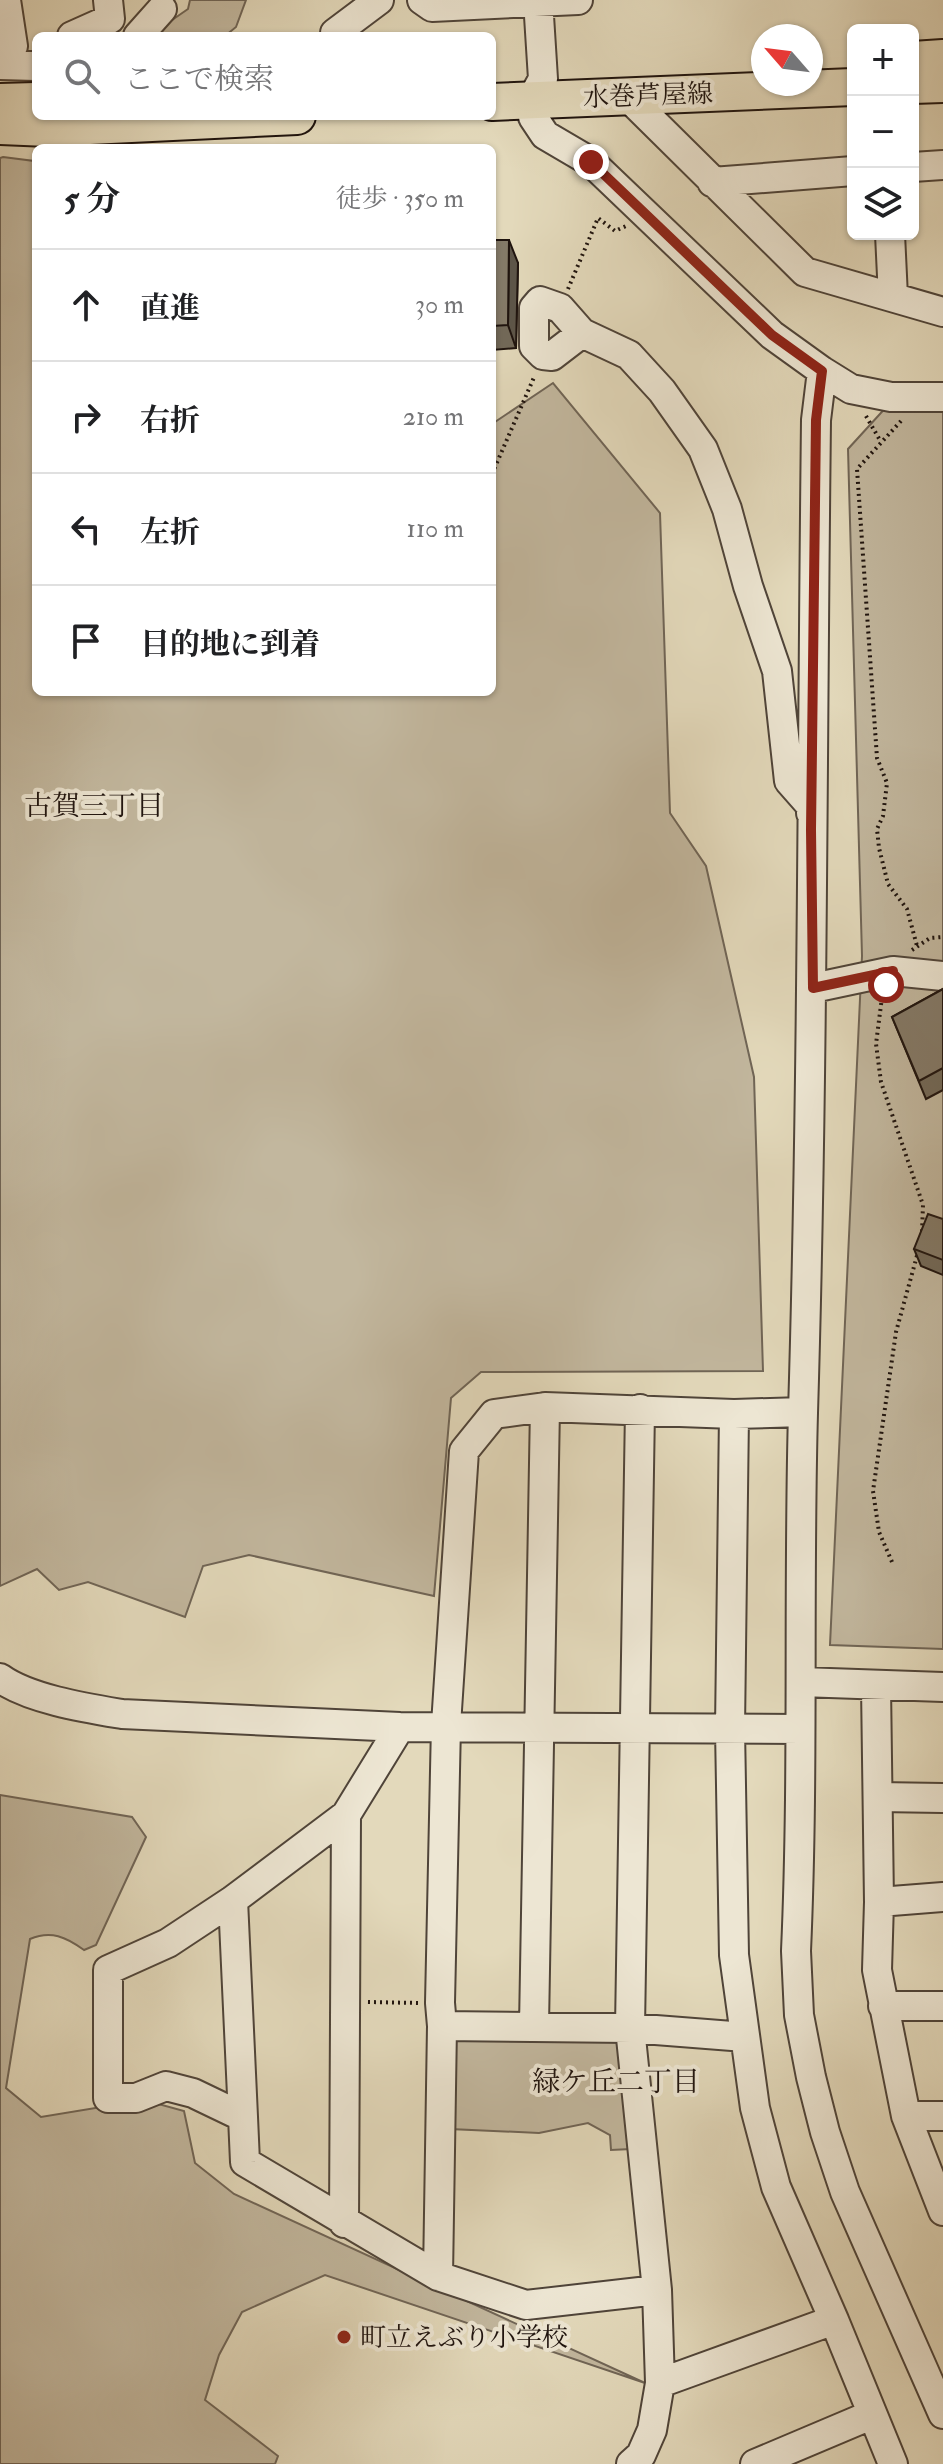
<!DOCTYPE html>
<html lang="ja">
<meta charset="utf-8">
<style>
body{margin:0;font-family:"IM FELL Double Pica","Noto Serif JP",serif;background:#f6f6f6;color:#202124}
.controls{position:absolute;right:24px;top:24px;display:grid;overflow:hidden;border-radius:12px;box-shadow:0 2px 6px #0004}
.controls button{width:72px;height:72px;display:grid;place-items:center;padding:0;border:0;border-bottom:2px solid #e0e0e0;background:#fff;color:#202124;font:40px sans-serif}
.compass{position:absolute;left:751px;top:24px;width:72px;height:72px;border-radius:50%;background:#fff;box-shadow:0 2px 6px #0004;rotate:298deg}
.stop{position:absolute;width:24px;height:24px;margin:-18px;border:6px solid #8f2418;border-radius:50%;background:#fff}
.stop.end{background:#8f2418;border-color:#fff;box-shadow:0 2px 8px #0008}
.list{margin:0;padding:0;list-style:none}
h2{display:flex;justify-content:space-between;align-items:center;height:104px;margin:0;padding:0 32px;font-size:34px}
h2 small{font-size:26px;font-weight:400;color:#757577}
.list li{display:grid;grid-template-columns:52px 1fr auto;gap:24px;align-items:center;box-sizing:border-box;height:112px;padding:0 32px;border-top:2px solid #e0e0e0}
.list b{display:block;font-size:30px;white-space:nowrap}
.list em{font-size:26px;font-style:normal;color:#757577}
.icon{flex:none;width:44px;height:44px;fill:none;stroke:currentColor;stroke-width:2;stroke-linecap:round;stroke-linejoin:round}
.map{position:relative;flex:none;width:943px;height:2464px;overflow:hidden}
.search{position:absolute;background:#fff;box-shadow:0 2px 6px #0004;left:32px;top:32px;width:464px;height:88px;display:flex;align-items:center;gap:20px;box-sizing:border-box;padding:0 28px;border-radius:12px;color:#757577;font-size:30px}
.panel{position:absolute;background:#fff;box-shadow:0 2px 6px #0004;left:32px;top:144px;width:464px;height:552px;border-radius:12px}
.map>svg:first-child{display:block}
.green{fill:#c2b79e;stroke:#706556;stroke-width:2}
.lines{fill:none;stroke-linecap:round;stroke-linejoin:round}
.minor-casing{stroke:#4f4439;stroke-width:32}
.major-casing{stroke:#1e130e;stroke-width:40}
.path{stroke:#1e130e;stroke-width:4;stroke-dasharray:2 4;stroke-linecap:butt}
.minor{stroke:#ede6d3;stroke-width:28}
.major{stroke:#e3d9bb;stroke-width:36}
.wall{fill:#726959;stroke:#1e130e;stroke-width:2}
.shaded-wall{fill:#5c5549;stroke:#1e130e;stroke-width:2}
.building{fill:#847a68;stroke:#1e130e;stroke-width:2}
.route{stroke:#8f2418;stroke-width:10}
.poi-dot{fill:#8f2418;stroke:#ede6d3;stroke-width:3}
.labels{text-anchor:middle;stroke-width:8;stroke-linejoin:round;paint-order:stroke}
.street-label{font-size:26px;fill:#1e130e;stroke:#ede6d3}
.poi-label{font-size:26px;fill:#1e130e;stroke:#ede6d3;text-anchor:start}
.neighbourhood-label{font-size:28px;fill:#1e130e;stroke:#ede6d3}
</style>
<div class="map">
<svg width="943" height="2464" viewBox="0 0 943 2464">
<rect width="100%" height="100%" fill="#e3d9bb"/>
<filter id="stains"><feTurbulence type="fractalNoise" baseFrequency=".0025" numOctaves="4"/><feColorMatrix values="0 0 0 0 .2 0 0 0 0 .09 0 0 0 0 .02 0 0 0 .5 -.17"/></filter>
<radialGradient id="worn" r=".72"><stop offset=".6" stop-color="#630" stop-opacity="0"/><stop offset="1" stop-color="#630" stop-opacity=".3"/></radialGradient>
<path class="green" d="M190,0H246L236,27L225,36H149L188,9Z
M3,157L34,161L36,171V692H492V424L553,383L660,513L670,813L706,866L754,1077L763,1371L481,1372L451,1398L434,1596L249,1555L203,1566L185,1617L88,1582L59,1590L37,1569L0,1586V158Z
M889,404L943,406V1649L830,1645L862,956L848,449Z
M0,1795L132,1817L146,1837L96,1945L84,1950C66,1937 51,1930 30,1939L6,2088L41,2117L144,2100L184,2111L195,2163L234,2194L645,2383L325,2275L242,2312L219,2355L205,2400L278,2456L275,2464H0Z
M456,2035L610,2038L624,2049L631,2149L611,2150L610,2135L588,2123L539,2133L450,2129Z"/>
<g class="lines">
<defs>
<path id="minor" d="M422,0L432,7L578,0
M538,0L543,79L532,99L533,117L545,135L591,162L772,335L822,371L851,389L891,397H943
M72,36L110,19L108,0
M138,36L162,9
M335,36V33L379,0
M0,45L13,46L6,0
M0,65L36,66
M628,97L805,272L943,312
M913,167L943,165
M712,182L853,171
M890,234L893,297
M582,333L552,356L543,355L534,346V308L540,301L560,308L582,333L629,355L662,391L703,449L727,509L748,586L777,671L789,781L811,806V813
M822,371L816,420C812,751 813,1082 803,1413C798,1592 804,1772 796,1951L799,2015L811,2077L825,2132L845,2192L943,2414
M813,988L893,971L943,976
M0,1678C29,1699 86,1708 122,1714L400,1727L800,1729
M801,1682L943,1687
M876,1686L879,1902L877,1970L906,2116L943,2211
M400,1727L346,1815L233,1900L168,1943L108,1970V2098H136L166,2086L193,2093L243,2117L245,2162L438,2276L526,2305L657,2290
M878,1797L943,1798
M233,1900L243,2117
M879,1902L943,1897
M883,2006H943
M442,2026L630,2028L745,2037
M534,2026L545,1407
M906,2116H943
M344,2223L346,1815
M438,2276L442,2026L440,2003L446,1725L464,1451L494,1414L545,1407L734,1414L803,1412
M834,2320L893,2464
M660,2383L834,2320L776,2187L755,2108L734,1955L730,1729L734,1414
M631,2464L641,2455L652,2430L660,2383L657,2290L630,2028L640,1409
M755,2464L871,2415"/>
<path id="major" d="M913,60L943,58
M913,85L943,84
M0,102L36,101
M492,102L853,87
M0,126L48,128L297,116"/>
</defs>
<use href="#minor" class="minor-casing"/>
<use href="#major" class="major-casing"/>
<path class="path" d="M568,289L598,218L615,231L626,226
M866,416L881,442
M901,421L857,469L877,758L887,783L883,816L877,829L879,848L888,884L907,909L917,946
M492,474L535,375
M912,950L930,938L943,937
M882,997L876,1044L881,1082L923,1205L922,1232
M892,1562L879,1532L873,1491L896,1332L918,1252
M368,2002L419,2003"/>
<use href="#minor" class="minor"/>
<use href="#major" class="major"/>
</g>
<path class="wall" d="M492,237L493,240L518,263L516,348L492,350Z
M943,989V1090L926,1099L892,1017Z
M943,1219V1275L921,1266L914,1249Z"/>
<path class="shaded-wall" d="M509,240L518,263L516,348L508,325Z"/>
<path class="building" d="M492,240H509L508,325L492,326Z
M943,989V1068L919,1081L892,1017Z
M928,1214L943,1219V1260L914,1249Z"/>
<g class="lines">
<path class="route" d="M591,162L772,335L822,371L816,420L811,830L813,988L893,971L886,985"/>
</g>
<circle class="poi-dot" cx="344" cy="2337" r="8"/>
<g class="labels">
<g class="street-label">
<text transform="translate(648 95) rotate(-2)" y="9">水巻芦屋線</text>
</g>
<g class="poi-label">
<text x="360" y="2346">町立えぶり小学校</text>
</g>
<g class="neighbourhood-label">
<text x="94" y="815">古賀三丁目</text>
<text x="616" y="2091">緑ケ丘二丁目</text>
</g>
</g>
<rect width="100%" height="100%" filter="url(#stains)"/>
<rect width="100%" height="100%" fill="url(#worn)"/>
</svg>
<div class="controls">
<button>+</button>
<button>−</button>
<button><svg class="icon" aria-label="layers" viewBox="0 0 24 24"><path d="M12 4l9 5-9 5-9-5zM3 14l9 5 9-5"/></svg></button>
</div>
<svg class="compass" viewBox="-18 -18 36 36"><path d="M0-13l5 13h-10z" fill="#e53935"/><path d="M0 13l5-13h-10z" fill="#757577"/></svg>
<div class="stop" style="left:886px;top:985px"></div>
<div class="stop end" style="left:591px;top:162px"></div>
<div class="search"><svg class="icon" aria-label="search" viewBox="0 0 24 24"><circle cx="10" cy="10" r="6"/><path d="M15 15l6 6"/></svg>ここで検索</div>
<section class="panel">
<h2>5 分<small>徒歩 · 350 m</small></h2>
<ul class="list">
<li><svg class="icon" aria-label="ahead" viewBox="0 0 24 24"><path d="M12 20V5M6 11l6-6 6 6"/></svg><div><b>直進</b></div><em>30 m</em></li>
<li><svg class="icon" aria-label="right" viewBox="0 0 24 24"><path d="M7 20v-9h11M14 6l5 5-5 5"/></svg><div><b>右折</b></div><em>210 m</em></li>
<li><svg class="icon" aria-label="left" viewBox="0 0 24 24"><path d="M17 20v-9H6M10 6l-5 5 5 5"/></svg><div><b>左折</b></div><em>110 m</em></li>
<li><svg class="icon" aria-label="arrive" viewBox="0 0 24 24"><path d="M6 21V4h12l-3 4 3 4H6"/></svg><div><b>目的地に到着</b></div></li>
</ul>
</section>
</div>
